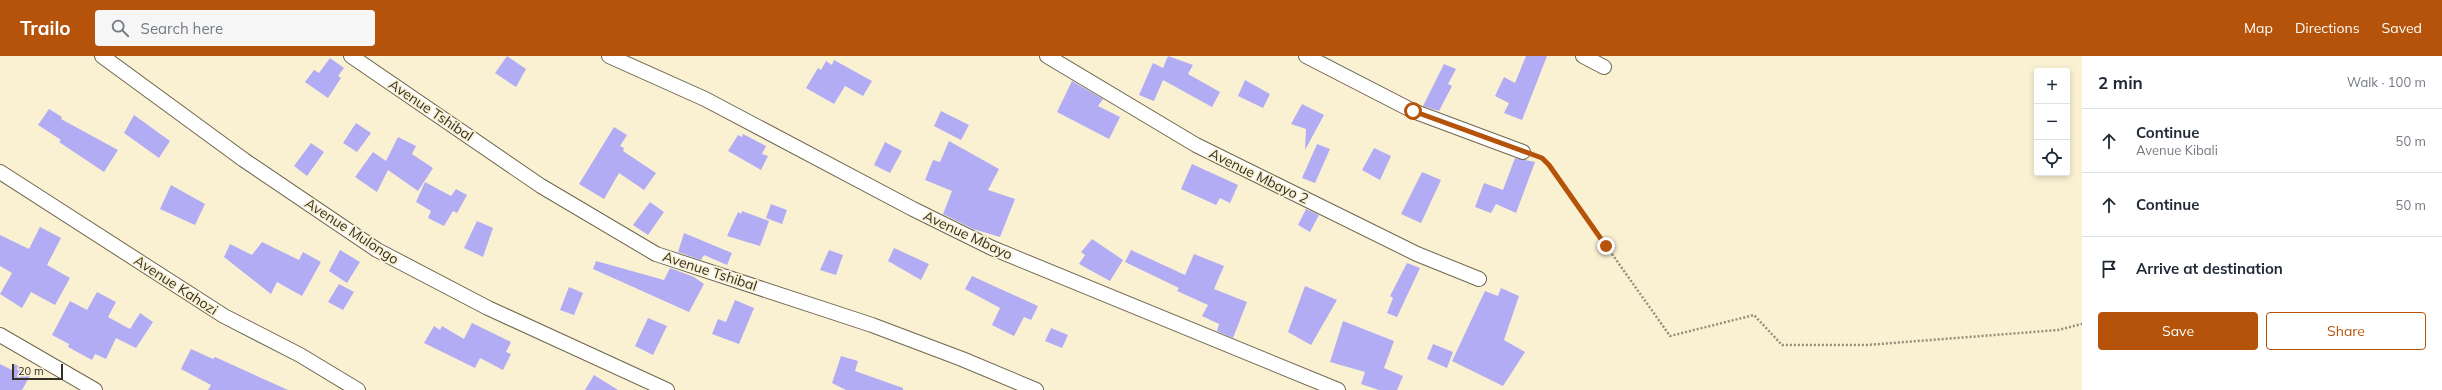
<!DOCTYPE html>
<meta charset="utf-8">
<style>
body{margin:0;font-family:Mulish,sans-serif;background:#f6f6f7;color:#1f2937}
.controls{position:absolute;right:12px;top:12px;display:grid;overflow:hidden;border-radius:4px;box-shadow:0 2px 6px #0003}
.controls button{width:36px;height:36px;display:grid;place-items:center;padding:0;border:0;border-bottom:1px solid #e0e1e3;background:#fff;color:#1f2937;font:20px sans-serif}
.scale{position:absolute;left:12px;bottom:10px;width:51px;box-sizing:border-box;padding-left:4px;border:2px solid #333024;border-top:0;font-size:11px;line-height:14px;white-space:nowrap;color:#333024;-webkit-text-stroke:3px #faf1d3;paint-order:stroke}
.stop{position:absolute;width:12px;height:12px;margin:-9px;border:3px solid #b45309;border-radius:50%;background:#fff}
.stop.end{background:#b45309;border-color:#fff;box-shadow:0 1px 4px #0008}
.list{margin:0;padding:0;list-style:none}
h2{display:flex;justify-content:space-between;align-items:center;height:52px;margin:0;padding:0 16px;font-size:17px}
h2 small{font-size:13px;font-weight:400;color:#747a83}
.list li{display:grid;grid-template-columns:26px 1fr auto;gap:12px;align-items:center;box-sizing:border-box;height:64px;padding:0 16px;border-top:1px solid #e0e1e3}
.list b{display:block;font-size:15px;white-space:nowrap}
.list p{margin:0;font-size:13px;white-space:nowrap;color:#747a83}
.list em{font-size:13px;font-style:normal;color:#747a83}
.actions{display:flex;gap:8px;padding:12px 16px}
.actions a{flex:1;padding:9px 0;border:1px solid #b45309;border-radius:4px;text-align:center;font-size:14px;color:#b45309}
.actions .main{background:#b45309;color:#fff}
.icon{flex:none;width:22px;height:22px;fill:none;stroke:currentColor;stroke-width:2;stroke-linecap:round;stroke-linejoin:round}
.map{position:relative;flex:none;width:2082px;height:334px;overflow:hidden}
header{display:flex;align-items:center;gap:24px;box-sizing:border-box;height:56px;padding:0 20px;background:#b45309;color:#fff}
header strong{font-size:19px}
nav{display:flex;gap:22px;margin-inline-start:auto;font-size:14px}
.search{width:280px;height:36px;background:#f6f6f7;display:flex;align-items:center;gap:10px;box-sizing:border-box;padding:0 14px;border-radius:4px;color:#747a83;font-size:15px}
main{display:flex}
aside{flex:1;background:#fff}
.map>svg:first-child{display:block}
.building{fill:#b2acf5}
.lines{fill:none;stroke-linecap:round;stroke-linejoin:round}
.street-casing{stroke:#6f674d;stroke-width:16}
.path{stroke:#958f7a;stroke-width:2.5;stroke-dasharray:2 2;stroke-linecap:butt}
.street{stroke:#fff;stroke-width:14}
.route{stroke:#b45309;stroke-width:5}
.labels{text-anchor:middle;stroke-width:3.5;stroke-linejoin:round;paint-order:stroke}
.street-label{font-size:14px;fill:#333024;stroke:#faf1d3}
</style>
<header>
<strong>Trailo</strong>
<div class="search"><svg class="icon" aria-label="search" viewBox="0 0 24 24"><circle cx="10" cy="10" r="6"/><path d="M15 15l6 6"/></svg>Search here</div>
<nav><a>Map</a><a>Directions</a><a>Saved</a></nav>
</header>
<main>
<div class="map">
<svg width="2082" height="334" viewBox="0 0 2082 334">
<rect width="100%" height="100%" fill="#faf1d3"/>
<path class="building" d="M507,0L526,13L516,31L495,17Z
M1168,0L1193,9L1188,18L1220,36L1212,51L1163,24L1154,45L1139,39L1153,7L1163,12Z
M1526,0H1547L1522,64L1504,57L1509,47L1495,40L1504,21L1515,27Z
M330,2L344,12L338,20L341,22L328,42L305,26L314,14L319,17Z
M834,4L872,25L863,40L845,30L834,48L806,32L818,12L821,14L826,5L832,9Z
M1444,8L1456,13L1448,28L1452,30L1439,55L1423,50Z
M1245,24L1270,38L1263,52L1238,40Z
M1072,25L1103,43L1098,50L1120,61L1109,83L1057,56Z
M1302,48L1324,59L1305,94L1306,73L1291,68Z
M49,53L62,61L61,63L118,94L104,116L59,86L61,84L38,69Z
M941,55L969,69L961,84L934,70Z
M134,59L170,85L159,102L124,77Z
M356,67L371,77L357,96L343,87Z
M614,71L627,79L620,90L624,92L623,95L656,117L644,134L619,117L604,143L579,128Z
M743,78L766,90L762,98L768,100L761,114L728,95L738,79L742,81Z
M398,81L416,90L412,98L433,112L418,135L388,114L377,136L355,121L373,96L386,105Z
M949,85L999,113L988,134L1015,143L1000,181L973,173L943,158L952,135L925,124L933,104L940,106Z
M885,86L902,95L890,117L874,109Z
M311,87L324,96L307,120L294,110Z
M1317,88L1330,93L1315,127L1302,122Z
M1374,92L1391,100L1380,124L1362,114Z
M1515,102L1535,106L1516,157L1496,148L1491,157L1475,151L1484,127L1503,134Z
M1192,108L1238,129L1230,147L1220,142L1216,149L1181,133Z
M1422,116L1441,124L1421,167L1401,158Z
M425,126L451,140L456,133L467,139L457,157L453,155L444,170L428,162L431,155L416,146Z
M171,129L205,148L195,169L160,153Z
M650,146L664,156L648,179L633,169Z
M771,148L787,154L782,168L766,162Z
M1306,153L1319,159L1310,176L1298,169Z
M742,155L769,165L760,190L727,180L738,156L741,158Z
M477,165L493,172L483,201L464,192Z
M40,171L61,182L47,209L70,222L55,249L31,236L22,252L0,238L12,217L0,210V179L29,193Z
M684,177L732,197L727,209L704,199L701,204L678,196Z
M1092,183L1123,204L1110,225L1079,208L1085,199L1081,196Z
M262,186L299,204L303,196L321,206L302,240L277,226L271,238L224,201L230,188L252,199Z
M894,192L929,208L921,224L888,205Z
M340,194L360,206L347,227L329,215Z
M829,194L843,199L836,219L820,214Z
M1131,194L1185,219L1194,198L1224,210L1214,233L1247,246L1233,282L1217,275L1219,268L1202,260L1208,249L1177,235L1179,232L1125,206Z
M596,205L664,224L670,212L694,221L704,228L689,256L593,213Z
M1407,207L1420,212L1397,261L1387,257L1393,242L1390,240Z
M972,220L1038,250L1031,264L1024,261L1014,280L992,269L1000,252L965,233Z
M339,228L354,236L343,254L328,246Z
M1305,230L1337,244L1311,289L1288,276Z
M569,231L583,237L574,259L560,254Z
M1501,232L1519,240L1504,284L1525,296L1503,330L1452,305L1485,235L1498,240Z
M97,236L116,246L108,261L130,273L140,257L153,266L136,292L116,282L106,303L95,298L92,304L68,291L69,288L52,279L70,245L87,254Z
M735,244L754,252L739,288L712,278L718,263L726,266Z
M648,262L667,270L653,299L635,290Z
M1343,265L1394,285L1384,312L1403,320L1397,334H1379L1361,328L1365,316L1330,306Z
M472,267L511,286L506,296L511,298L503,314L480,302L475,312L424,287L434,270L440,274L442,270L464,283Z
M1051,272L1068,279L1062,292L1045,285Z
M1433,288L1453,296L1447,312L1427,303Z
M191,293L213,303L215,301L288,334H208L211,329L181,313Z
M841,300L858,305L855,315L903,332V334H846L832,327Z
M0,308L12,314L15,308L31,318L22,334H0Z
M594,319L618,334H585Z"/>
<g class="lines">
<defs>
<path id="street" d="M102,0L244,104L377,194L488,252L667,334
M351,0L541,130L656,198L872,269L962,303L1036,334
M609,0L705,43L913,153L992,192L1338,334
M1047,0L1196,89L1417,198L1479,223
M1306,0L1413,55L1523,96
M1583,0L1604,11
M0,116L224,260L300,299L358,334
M0,279L95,334"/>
</defs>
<use href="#street" class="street-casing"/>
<path class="path" d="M1537,100L1549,109L1670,280L1754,259L1782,289H1867L2058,274L2082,268"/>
<use href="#street" class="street"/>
</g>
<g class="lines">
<path class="route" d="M1413,55L1542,102L1549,109L1606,190"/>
</g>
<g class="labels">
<g class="street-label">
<text transform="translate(431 54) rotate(34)" y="5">Avenue Tshibal</text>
<text transform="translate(1259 120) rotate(26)" y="5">Avenue Mbayo 2</text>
<text transform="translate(352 175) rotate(33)" y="5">Avenue Mulongo</text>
<text transform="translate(968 179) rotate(25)" y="5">Avenue Mbayo</text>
<text transform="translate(710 215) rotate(18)" y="5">Avenue Tshibal</text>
<text transform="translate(176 229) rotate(33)" y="5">Avenue Kahozi</text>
</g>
</g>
</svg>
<div class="controls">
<button>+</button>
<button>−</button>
<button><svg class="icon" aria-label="locate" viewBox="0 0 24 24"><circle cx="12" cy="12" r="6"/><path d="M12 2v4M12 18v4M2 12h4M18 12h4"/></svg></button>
</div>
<div class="scale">20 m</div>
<div class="stop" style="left:1413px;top:55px"></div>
<div class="stop end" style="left:1606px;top:190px"></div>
</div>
<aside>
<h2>2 min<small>Walk · 100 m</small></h2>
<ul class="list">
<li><svg class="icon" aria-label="ahead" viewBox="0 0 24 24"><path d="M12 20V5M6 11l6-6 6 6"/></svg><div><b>Continue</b><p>Avenue Kibali</p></div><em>50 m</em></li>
<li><svg class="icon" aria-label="ahead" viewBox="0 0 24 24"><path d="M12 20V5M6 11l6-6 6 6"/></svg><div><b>Continue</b></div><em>50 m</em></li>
<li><svg class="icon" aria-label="arrive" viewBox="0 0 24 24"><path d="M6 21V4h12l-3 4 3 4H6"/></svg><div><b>Arrive at destination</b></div></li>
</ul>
<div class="actions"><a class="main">Save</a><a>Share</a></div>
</aside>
</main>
